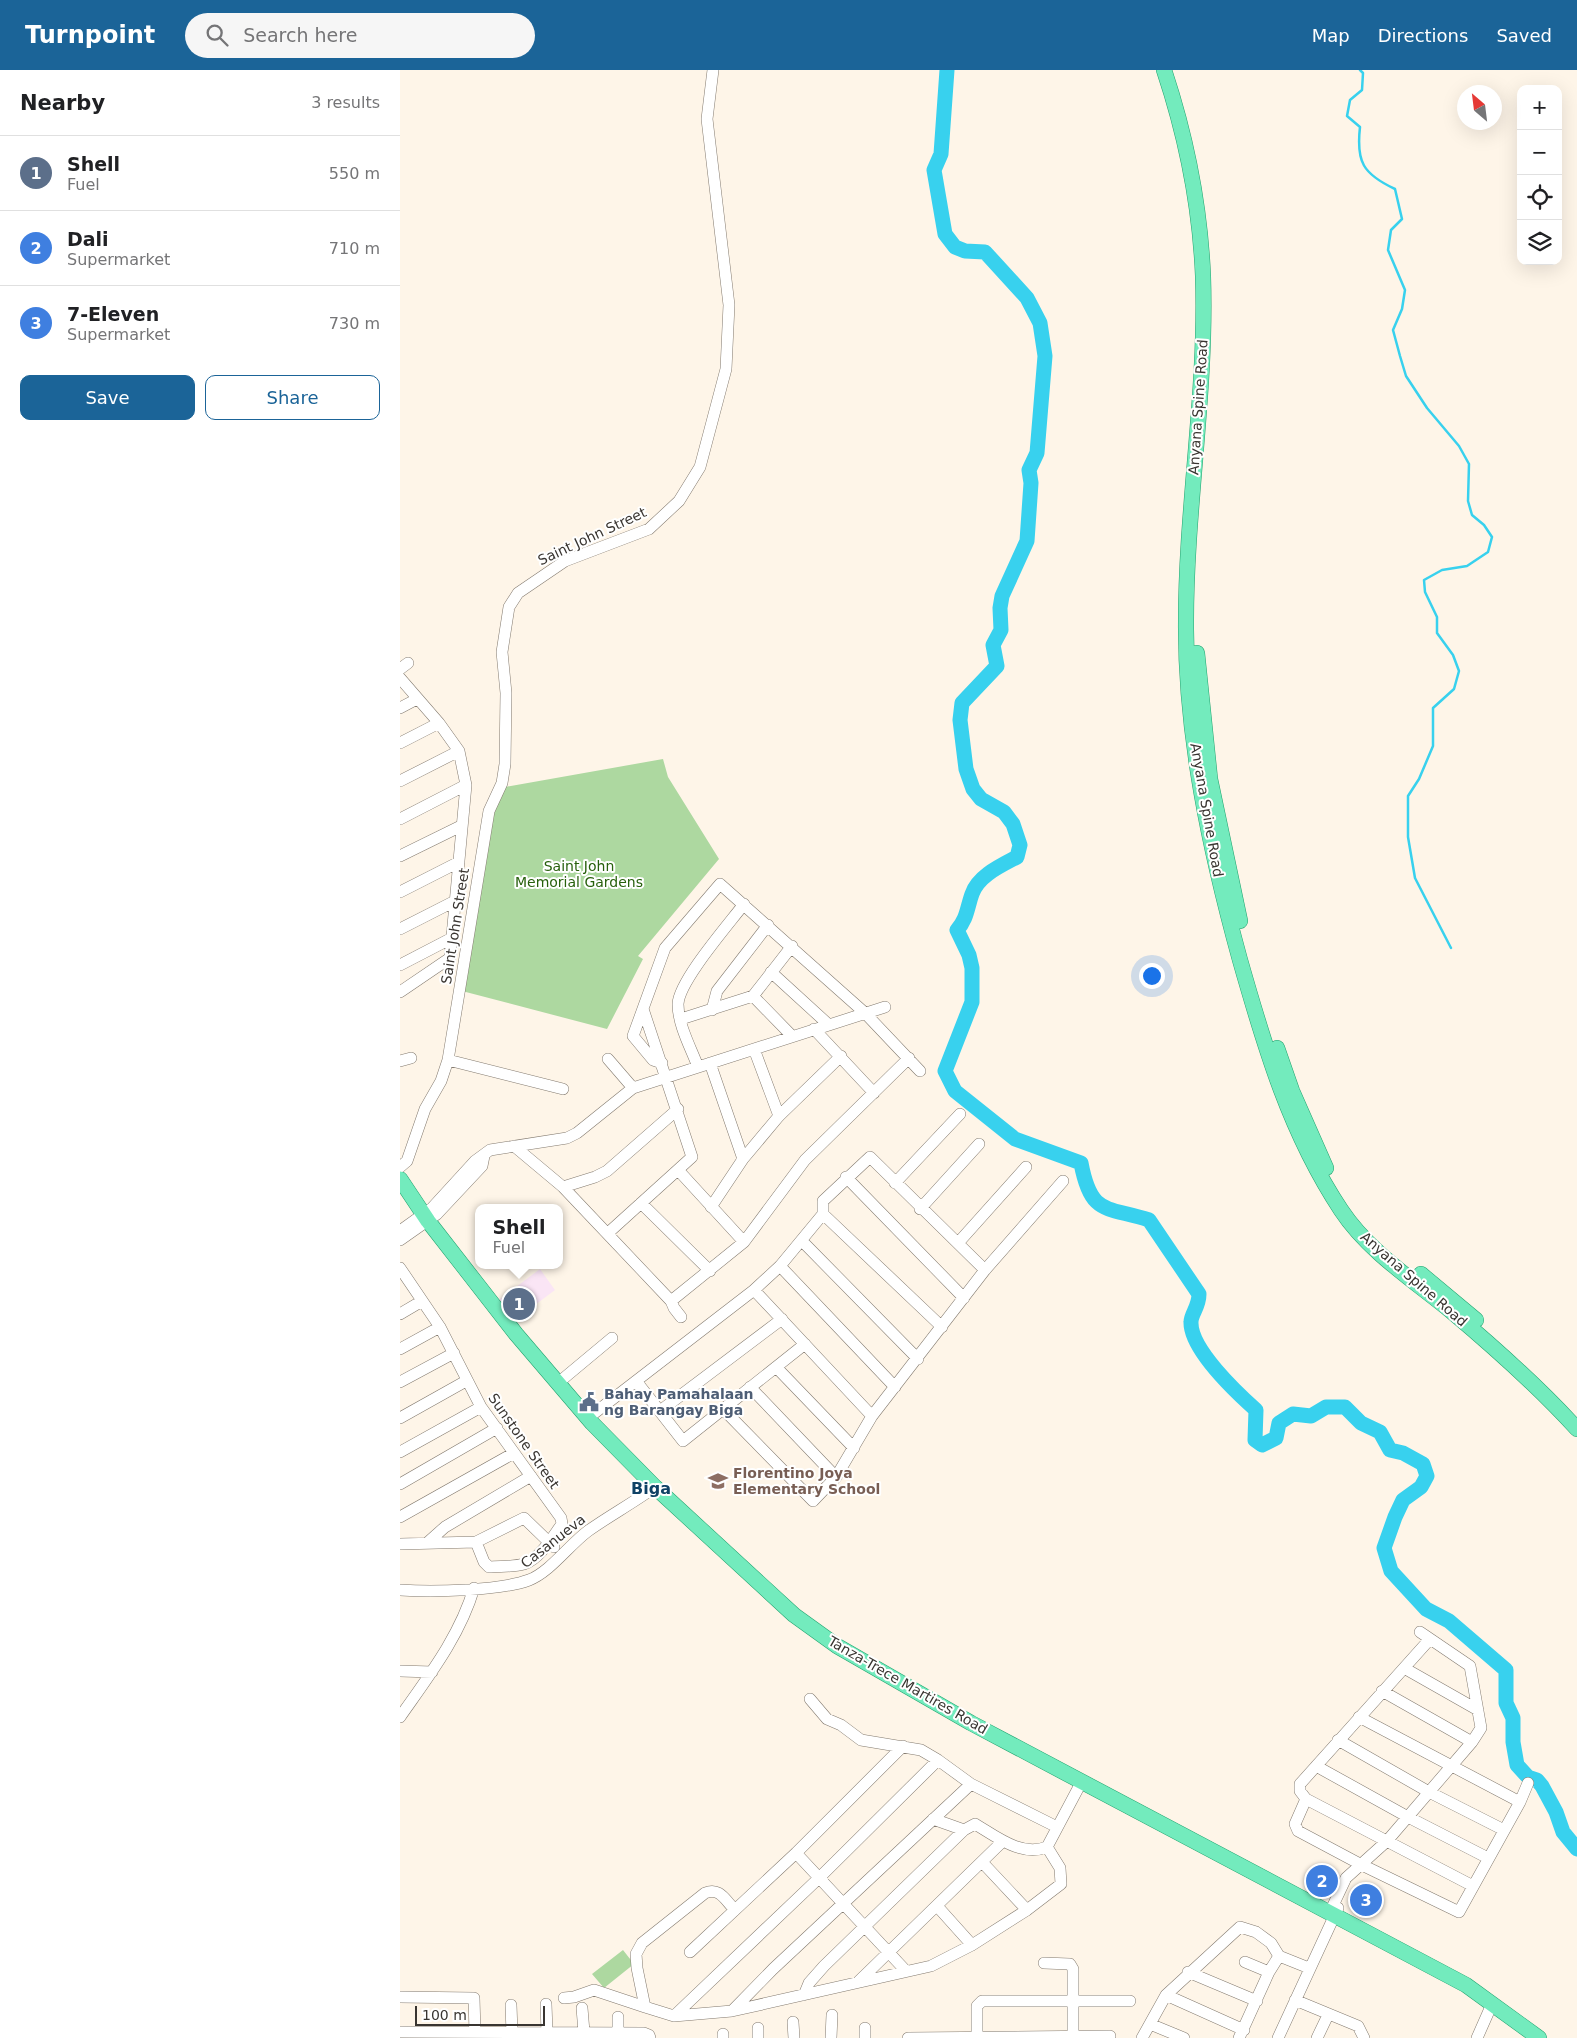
<!DOCTYPE html>
<meta charset="utf-8">
<style>
body{margin:0;font-family:"DejaVu Sans",sans-serif;background:#f6f6f6;color:#202124}
.controls{position:absolute;right:15px;top:15px;display:grid;overflow:hidden;border-radius:10px;box-shadow:0 5px 20px #0002}
.controls button{width:45px;height:45px;display:grid;place-items:center;padding:0;border:0;border-bottom:1px solid #e0e0e0;background:#fff;color:#202124;font:25px sans-serif}
.compass{position:absolute;left:1057px;top:15px;width:45px;height:45px;border-radius:50%;background:#fff;box-shadow:0 5px 20px #0002;rotate:332deg}
.scale{position:absolute;left:15px;bottom:12px;width:130px;box-sizing:border-box;padding-left:5px;border:2px solid #393531;border-top:0;font-size:14px;line-height:18px;white-space:nowrap;color:#393531;-webkit-text-stroke:4px #fff;paint-order:stroke}
.you{position:absolute;left:751px;top:905px;width:18px;height:18px;margin:-12px;border:4px solid #fff;border-radius:50%;background:#1a73e8;box-shadow:0 0 0 8px #1a73e833}
.badge{display:grid;place-items:center;width:32px;height:32px;border-radius:50%;background:#1b6498;color:#fff;font-size:16px;font-weight:700}
.pin{position:absolute;translate:-50% -50%;border:2px solid #fff;box-shadow:0 1px 5px #0006}
.popup{position:absolute;left:75px;top:1134px;width:88px;height:65px;box-sizing:border-box;display:grid;place-content:center;border-radius:10px;background:#fff;filter:drop-shadow(0 1px 4px #0005);font-size:16px;white-space:nowrap;color:#757577}
.popup b{font-size:19px;color:#202124}
.popup::after{content:'';position:absolute;left:50%;top:100%;margin-left:-10px;border:10px solid transparent;border-top-color:#fff}
.list{margin:0;padding:0;list-style:none}
h2{display:flex;justify-content:space-between;align-items:center;height:65px;margin:0;padding:0 20px;font-size:21px}
h2 small{font-size:16px;font-weight:400;color:#757577}
.list li{display:grid;grid-template-columns:32px 1fr auto;gap:15px;align-items:center;box-sizing:border-box;height:75px;padding:0 20px;border-top:1px solid #e0e0e0}
.list b{display:block;font-size:19px;white-space:nowrap}
.list p{margin:0;font-size:16px;white-space:nowrap;color:#757577}
.list em{font-size:16px;font-style:normal;color:#757577}
.actions{display:flex;gap:10px;padding:15px 20px}
.actions a{flex:1;padding:11px 0;border:1px solid #1b6498;border-radius:10px;text-align:center;font-size:18px;color:#1b6498}
.actions .main{background:#1b6498;color:#fff}
.icon{flex:none;width:28px;height:28px;fill:none;stroke:currentColor;stroke-width:2;stroke-linecap:round;stroke-linejoin:round}
.map{position:relative;flex:none;width:1177px;height:1968px;overflow:hidden}
header{display:flex;align-items:center;gap:30px;box-sizing:border-box;height:70px;padding:0 25px;background:#1b6498;color:#fff}
header strong{font-size:24px}
nav{display:flex;gap:28px;margin-inline-start:auto;font-size:18px}
.search{width:350px;height:45px;background:#f6f6f6;display:flex;align-items:center;gap:12px;box-sizing:border-box;padding:0 18px;border-radius:28px;color:#757577;font-size:19px}
main{display:flex}
aside{flex:1;background:#fff}
.map>svg:first-child{display:block}
.commercial{fill:#fae5f5}
.green{fill:#add8a0}
.lines{fill:none;stroke-linecap:round;stroke-linejoin:round}
.stream{stroke:#38d1ee;stroke-width:2.5}
.river{stroke:#38d1ee;stroke-width:15}
.minor-casing{stroke:#837a6f;stroke-width:12}
.major-casing{stroke:#22a36f;stroke-width:16}
.minor{stroke:#fff;stroke-width:11}
.major{stroke:#73ebbd;stroke-width:15}
.labels{text-anchor:middle;stroke-width:4;stroke-linejoin:round;paint-order:stroke}
.street-label{font-size:14px;fill:#393531;stroke:#fff}
.park-label{font-size:14px;fill:#27600c;stroke:#fff}
.service-label{font-size:14px;font-weight:bold;fill:#4e5e75;stroke:#fff;text-anchor:start}
.education-label{font-size:14px;font-weight:bold;fill:#785e54;stroke:#fff;text-anchor:start}
.quarter-label{font-size:16px;font-weight:bold;fill:#0f4165;stroke:#fff}
</style>
<header>
<strong>Turnpoint</strong>
<div class="search"><svg class="icon" aria-label="search" viewBox="0 0 24 24"><circle cx="10" cy="10" r="6"/><path d="M15 15l6 6"/></svg>Search here</div>
<nav><a>Map</a><a>Directions</a><a>Saved</a></nav>
</header>
<main>
<aside>
<h2>Nearby<small>3 results</small></h2>
<ul class="list">
<li><span class="badge" style="background:#5c6f8a">1</span><div><b>Shell</b><p>Fuel</p></div><em>550 m</em></li>
<li><span class="badge" style="background:#3f7fe0">2</span><div><b>Dali</b><p>Supermarket</p></div><em>710 m</em></li>
<li><span class="badge" style="background:#3f7fe0">3</span><div><b>7-Eleven</b><p>Supermarket</p></div><em>730 m</em></li>
</ul>
<div class="actions"><a class="main">Save</a><a>Share</a></div>
</aside>
<div class="map">
<svg width="1177" height="1968" viewBox="0 0 1177 1968">
<rect width="100%" height="100%" fill="#fef5e8"/>
<path class="commercial" d="M140,1199L155,1220L111,1253L96,1232Z"/>
<path class="green" d="M263,689L268,707L319,789L238,886L243,889L207,959L62,921L90,744L105,717Z
M223,1880L234,1894L204,1918L192,1904Z"/>
<g class="lines">
<path class="stream" d="M960,0L963,3L962,20L950,30L947,46L960,57C956,92 963,104 995,119L1002,149L991,160L988,180L1005,220L1002,239L993,260L1000,286L1006,306L1027,338L1059,376L1069,394L1068,431L1072,445L1084,455L1092,467L1088,482L1067,496L1042,500L1024,510L1025,522L1037,547V563L1053,585L1059,601L1054,619L1033,638V676L1019,709L1008,726V767L1015,808L1051,878"/>
<path class="river" d="M547,0L541,84L534,100L545,164L555,177L565,181L585,182L627,228L640,253L645,286L637,383L629,400L631,413L627,471L602,526L600,538L601,560L593,575L597,596L562,633L560,650L566,699L573,719L581,729L604,742L613,754L620,775L617,787C600,796 578,806 572,824C567,838 567,849 557,860L569,885L572,898V932L545,1001L555,1021L615,1069L681,1093C691,1146 706,1136 749,1150L799,1224C799,1237 791,1244 791,1252C790,1279 837,1323 856,1340L855,1370L862,1375L876,1368L879,1353L893,1344L911,1346L926,1337H945L961,1353L980,1362L990,1380L1003,1383L1023,1394L1027,1406L1021,1417L1003,1430L995,1447L984,1478L991,1501L1026,1539L1049,1551L1106,1600V1633L1113,1648V1672L1117,1695L1128,1707L1137,1710L1142,1716L1156,1742L1163,1762L1177,1779"/>
<defs>
<path id="minor" d="M0,599L8,593
M0,608L39,653L59,681L66,715L50,888L0,922
M0,638L17,629
M0,673L39,653
M0,711L59,681
M0,749L66,715
M0,786L61,756
M0,822L59,792
M0,859L55,831
M392,876L353,926L392,966
M0,895L52,868
M371,902L429,955
M312,940L317,921L368,855
M281,949L353,926
M414,959L474,1023
M354,979L379,1046
M208,989L233,1018
M48,990L163,1019
M0,991L11,988
M262,993L253,990L233,966L265,878L320,814L465,943L520,1001
M310,993L343,1089
M298,997C291,978 278,955 278,934C279,911 328,855 344,834
M114,1076L163,1117L271,1231L344,1172L405,1090L509,988
M0,1097L7,1091L25,1039L41,1011L48,990L89,741L102,713L105,694L106,623L102,582L109,537L118,523L165,491L249,459L279,431L300,397L326,299L329,235L307,49L313,0
M279,1101L344,1172
M446,1107L564,1228
M495,1113L560,1044
M163,1117L195,1107L207,1101L278,1039
M241,1133L310,1201
M311,1137L343,1089L379,1046L441,986
M520,1139L579,1074
M423,1144V1131L470,1087L585,1200
M0,1161L32,1138L75,1091L90,1080L167,1068L177,1063L233,1018L485,937
M208,1163L292,1087L243,939
M0,1170L37,1144L82,1096L84,1086
M402,1171L518,1289
M558,1173L626,1097
M380,1196L495,1317
M0,1198L40,1257L81,1337L161,1448L162,1454C153,1466 140,1489 124,1494C114,1497 100,1496 89,1497L84,1492L76,1472
M354,1220L472,1346
M271,1231L274,1238L281,1247
M0,1244L22,1231
M0,1279L40,1257
M376,1297L454,1378
M236,1311L283,1371L405,1274
M0,1312L54,1283
M158,1313L212,1268
M350,1317L436,1407
M323,1339L413,1431L436,1407L472,1346L585,1200L663,1111
M260,1341L382,1249
M0,1348L66,1311
M188,1348L354,1220L380,1196L423,1144L542,1257
M0,1382L81,1337
M0,1414L97,1358
M0,1447L114,1383
M27,1473L45,1457L131,1406
M0,1474L76,1472L124,1448L154,1477
M0,1520C33,1522 99,1521 129,1510C150,1502 169,1475 188,1461C209,1446 233,1433 255,1417
M1004,1598L1078,1640
M0,1601L32,1602
M982,1621L1072,1672
M410,1629L427,1649L441,1655L461,1670L521,1680L538,1690L571,1714L657,1757
M0,1647C28,1607 60,1566 74,1518
M959,1647L1120,1732
M938,1670L1029,1722L1104,1760
M916,1696L1008,1747L1088,1788
M906,1729L900,1721V1714L1030,1569
M533,1749L564,1760L575,1754C597,1767 621,1787 647,1777L682,1711
M396,1783L506,1901
M582,1792L627,1840
M1073,1816L906,1729L895,1754L898,1761L960,1794L1059,1842L1120,1732L1128,1713
M537,1836L572,1875
M335,1840C325,1830 320,1817 305,1823L242,1873L236,1884L237,1898L245,1937L274,1946L332,1941L531,1896L572,1875L627,1840L661,1814L660,1798L647,1777
M929,1844L946,1808L987,1771L1072,1672L1081,1658L1070,1596L1020,1562
M290,1882L396,1783L503,1676
M845,1892L869,1902
M644,1893L670,1894L673,1899V1968
M788,1902L857,1931
M459,1911L603,1771
M404,1925L409,1913L424,1896L564,1760
M766,1925L844,1960
M0,1927L74,1928L75,1963
M164,1928L174,1927L194,1920L245,1937
M895,1930L958,1956L964,1968
M146,1934L147,1962
M111,1935L112,1963
M182,1938L184,1962
M332,1941L373,1899L571,1714
M274,1946L419,1808L538,1690
M218,1947V1963
M393,1952L394,1968
M750,1954L784,1968
M358,1958V1968
M0,1962L244,1963L249,1965L250,1968
M577,1967V1936L582,1931H730
M323,1968V1964
M431,1968L432,1945
M465,1968V1958
M508,1968L710,1966
M742,1968L766,1925L840,1857L856,1862L871,1873L879,1886L909,1898
M839,1968L869,1902L879,1886
M878,1968L938,1838
M917,1968L928,1945
M1077,1968L1092,1934"/>
<path id="major" d="M764,0C786,66 800,136 803,206C807,321 786,436 786,551C785,665 810,781 840,890C865,978 890,1063 941,1140C968,1181 1013,1210 1051,1241C1095,1278 1138,1316 1177,1359
M797,583L810,709L840,851
M877,978L892,1021L926,1098
M0,1109L28,1151L116,1264L192,1353L255,1417L394,1545L437,1576L571,1653L1066,1915L1139,1968
M1021,1204L1076,1250"/>
</defs>
<use href="#minor" class="minor-casing"/>
<use href="#major" class="major-casing"/>
<use href="#minor" class="minor"/>
<use href="#major" class="major"/>
</g>
<defs>
<symbol id="civic-bare" viewBox="-9 -9 18 18"><path d="M-.6-6.5H3V-4.5H.6V-3L4-1V1h2V6H-6V1h2V-1L-.6-3ZM-1.2 2.5V6h2.4V2.5Z" fill="#5c6f8a" stroke="#fff" stroke-width="2.5" paint-order="stroke"/></symbol>
<symbol id="school-bare" viewBox="-9 -9 18 18"><path d="M0-5L7-2L0 1L-7-2ZM-4 1L0 2.5L4 1V4Q0 6-4 4Z" fill="#8d6e63" stroke="#fff" stroke-width="2.5" paint-order="stroke"/></symbol>
</defs>
<g fill-rule="evenodd">
<use href="#civic-bare" x="175" y="1318" width="28" height="28"/>
<use href="#school-bare" x="304" y="1397" width="28" height="28"/>
</g>
<g class="labels">
<g class="street-label">
<text transform="translate(798 337) rotate(-86)" y="5">Anyana Spine Road</text>
<text transform="translate(192 466) rotate(-25)" y="5">Saint John Street</text>
<text transform="translate(807 740) rotate(80)" y="5">Anyana Spine Road</text>
<text transform="translate(55 856) rotate(-81)" y="5">Saint John Street</text>
<text transform="translate(1014 1209) rotate(41)" y="5">Anyana Spine Road</text>
<text transform="translate(124 1371) rotate(55)" y="5">Sunstone Street</text>
<text transform="translate(153 1471) rotate(-38)" y="5">Casanueva</text>
<text transform="translate(508 1615) rotate(30)" y="5">Tanza-Trece Martires Road</text>
</g>
<g class="park-label">
<text x="179" y="801">Saint John<tspan x="179" dy="16">Memorial Gardens</tspan></text>
</g>
<g class="service-label">
<text x="204" y="1329">Bahay Pamahalaan<tspan x="204" dy="16">ng Barangay Biga</tspan></text>
</g>
<g class="education-label">
<text x="333" y="1408">Florentino Joya<tspan x="333" dy="16">Elementary School</tspan></text>
</g>
<g class="quarter-label">
<text x="251" y="1424">Biga</text>
</g>
</g>
</svg>
<div class="controls">
<button>+</button>
<button>−</button>
<button><svg class="icon" aria-label="locate" viewBox="0 0 24 24"><circle cx="12" cy="12" r="6"/><path d="M12 2v4M12 18v4M2 12h4M18 12h4"/></svg></button>
<button><svg class="icon" aria-label="layers" viewBox="0 0 24 24"><path d="M12 4l9 5-9 5-9-5zM3 14l9 5 9-5"/></svg></button>
</div>
<svg class="compass" viewBox="-18 -18 36 36"><path d="M0-13l5 13h-10z" fill="#e53935"/><path d="M0 13l5-13h-10z" fill="#757577"/></svg>
<div class="scale">100 m</div>
<div class="you"></div>
<div class="pin badge" style="left:119px;top:1234px;background:#5c6f8a">1</div>
<div class="popup"><b>Shell</b>Fuel</div>
<div class="pin badge" style="left:922px;top:1811px;background:#3f7fe0">2</div>
<div class="pin badge" style="left:966px;top:1830px;background:#3f7fe0">3</div>
</div>
</main>
